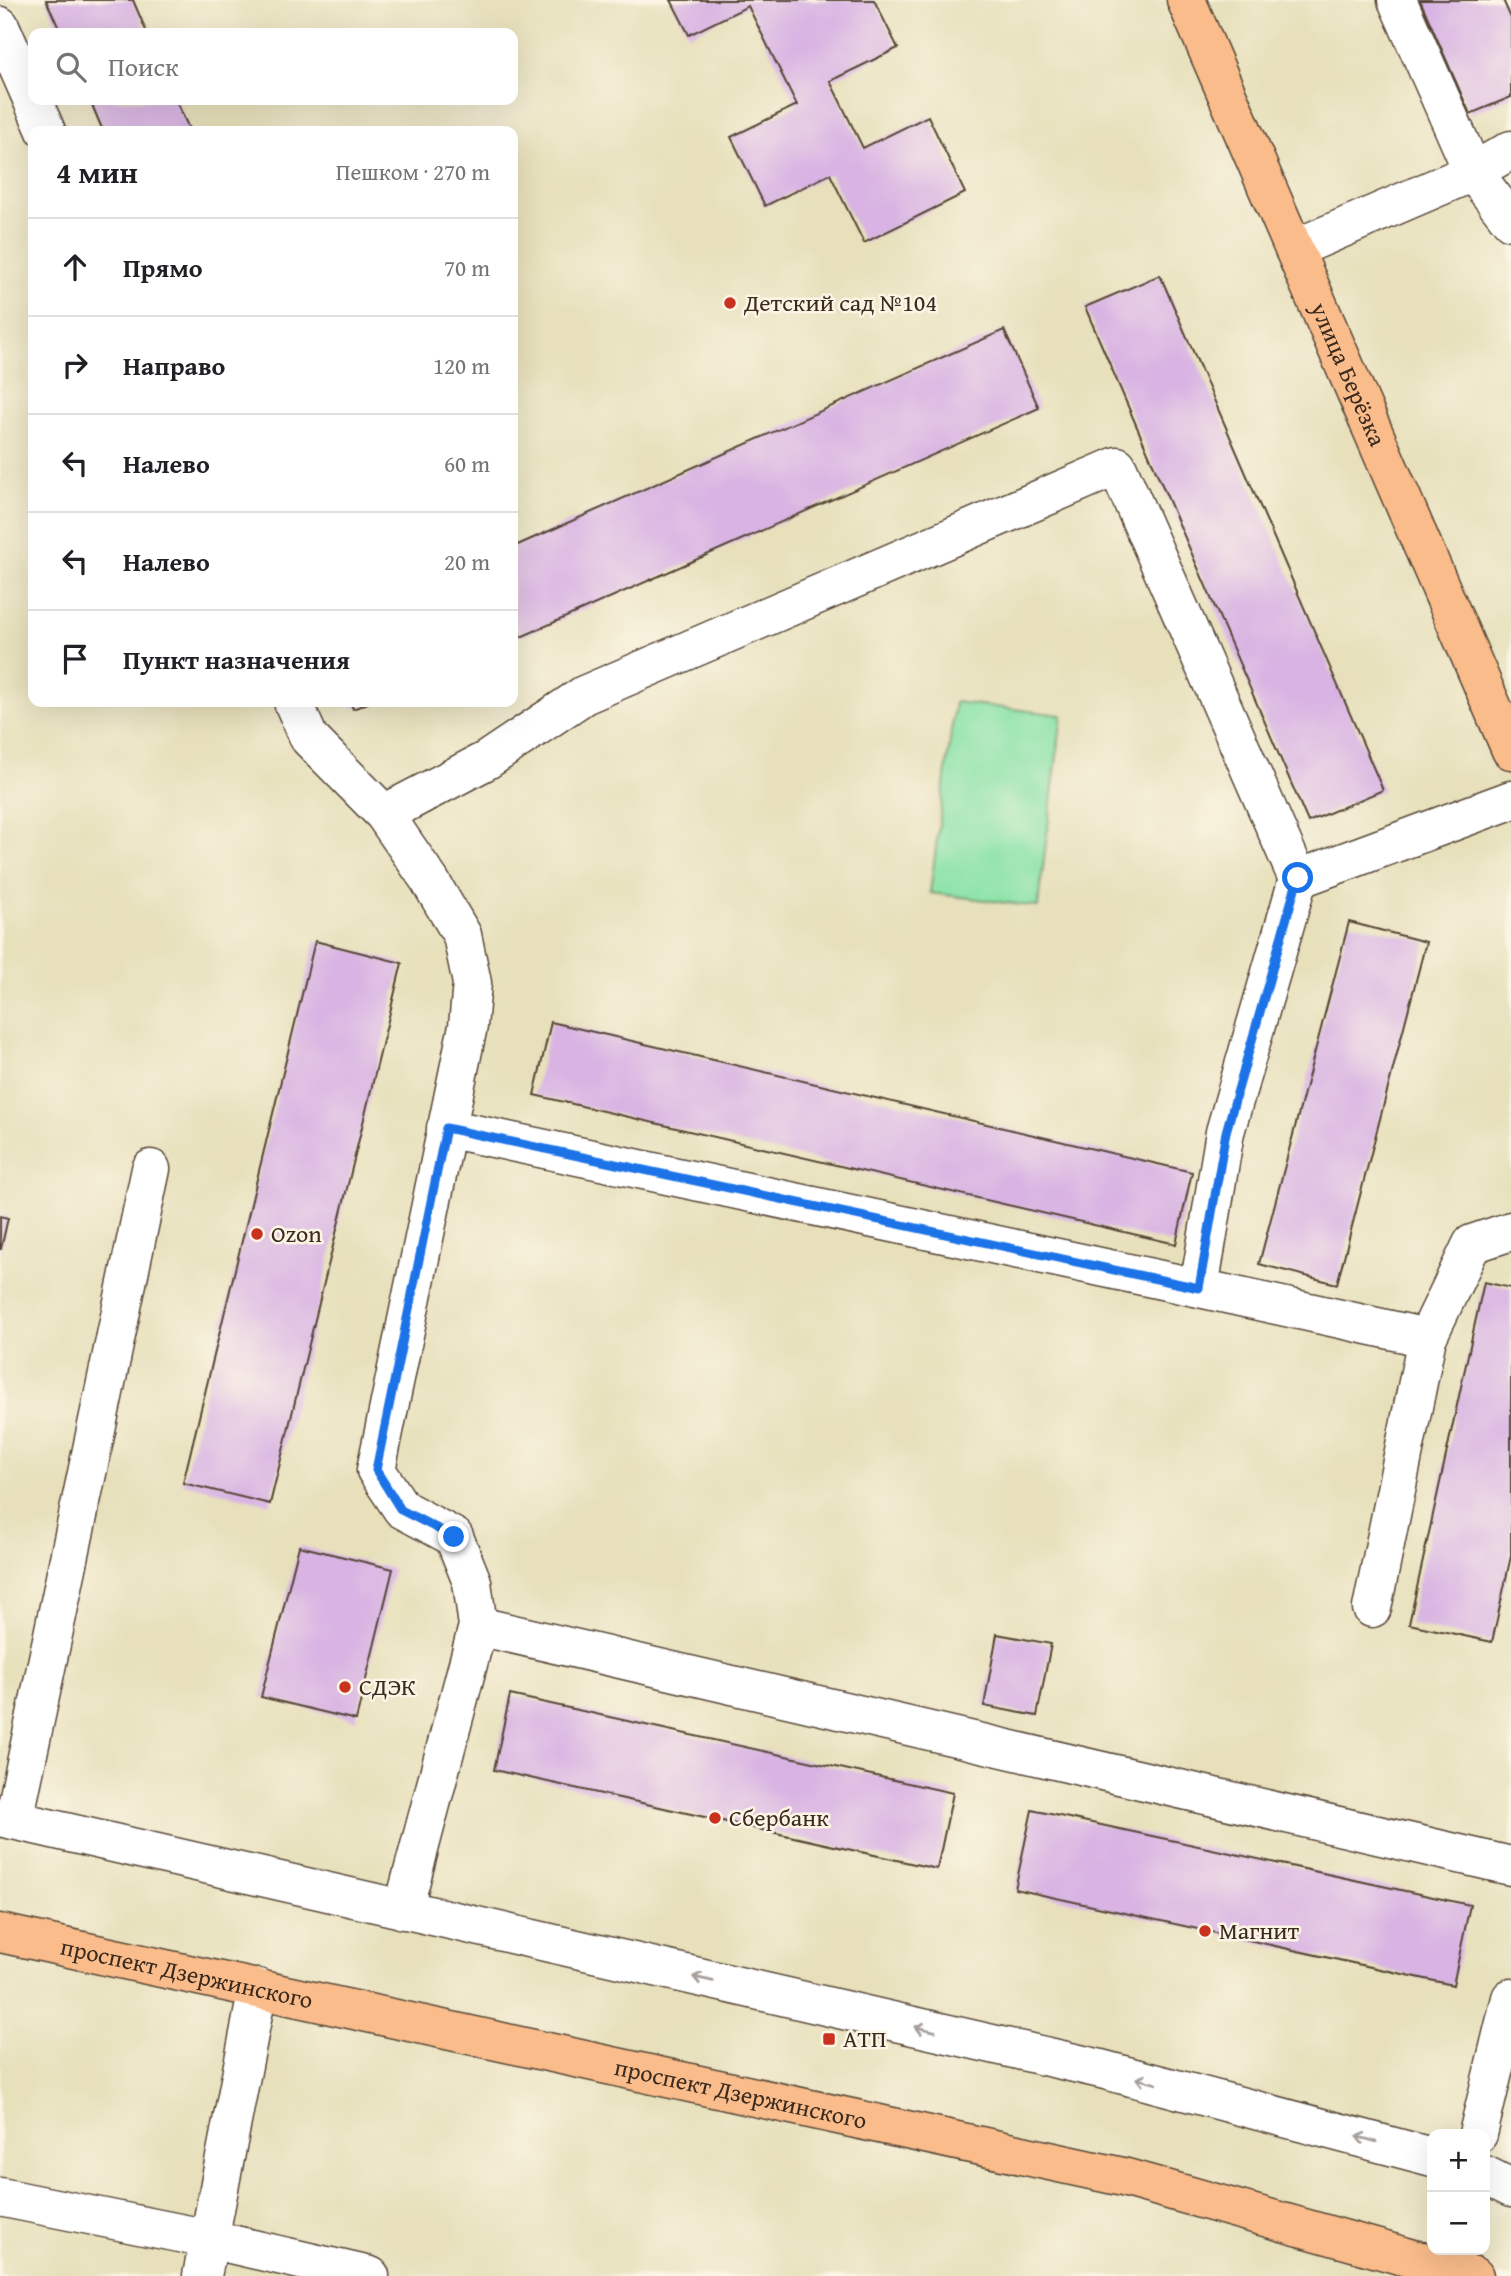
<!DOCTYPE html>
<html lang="ru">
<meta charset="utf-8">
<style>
body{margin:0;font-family:"Gentium Book Plus",serif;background:#f2f2f2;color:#202124}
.controls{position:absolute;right:21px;bottom:21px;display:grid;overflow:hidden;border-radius:14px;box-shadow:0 7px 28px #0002}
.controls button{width:63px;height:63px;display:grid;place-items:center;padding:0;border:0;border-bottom:2px solid #e0e0e0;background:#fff;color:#202124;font:35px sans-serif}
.stop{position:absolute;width:21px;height:21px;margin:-16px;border:5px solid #1a73e8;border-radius:50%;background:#fff}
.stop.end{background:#1a73e8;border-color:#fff;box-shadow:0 2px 7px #0008}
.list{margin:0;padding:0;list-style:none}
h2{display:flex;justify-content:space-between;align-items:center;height:91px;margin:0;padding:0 28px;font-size:30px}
h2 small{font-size:23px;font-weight:400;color:#757577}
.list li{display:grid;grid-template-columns:46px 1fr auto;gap:21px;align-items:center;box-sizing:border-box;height:98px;padding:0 28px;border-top:2px solid #e0e0e0}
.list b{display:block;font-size:26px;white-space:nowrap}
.list em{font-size:23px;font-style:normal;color:#757577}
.icon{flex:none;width:38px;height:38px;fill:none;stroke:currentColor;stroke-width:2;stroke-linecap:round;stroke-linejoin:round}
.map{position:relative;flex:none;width:1511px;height:2276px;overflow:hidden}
.search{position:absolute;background:#fff;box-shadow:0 7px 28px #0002;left:28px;top:28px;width:490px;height:77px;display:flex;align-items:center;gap:18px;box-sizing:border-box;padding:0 24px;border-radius:14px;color:#757577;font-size:26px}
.panel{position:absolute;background:#fff;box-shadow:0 7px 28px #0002;left:28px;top:126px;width:490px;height:581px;border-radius:14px}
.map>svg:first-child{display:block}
.green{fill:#88e2a7;stroke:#628662;stroke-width:2}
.building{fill:#d8b3e3}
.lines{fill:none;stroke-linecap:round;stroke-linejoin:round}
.minor-casing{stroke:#554536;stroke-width:41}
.major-casing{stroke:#554536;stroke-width:41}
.minor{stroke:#fff;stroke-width:38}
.major{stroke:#f9bc8a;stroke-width:38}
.oneway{stroke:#a79f9a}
.route{stroke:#1a73e8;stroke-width:9}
.poi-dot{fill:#c8321e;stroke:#fcf5e5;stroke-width:2.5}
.labels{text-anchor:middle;stroke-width:5;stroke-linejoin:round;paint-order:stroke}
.poi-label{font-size:24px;fill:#3b2a1e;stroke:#fcf5e5;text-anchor:start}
.street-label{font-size:24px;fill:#3b2a1e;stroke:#fcf5e5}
</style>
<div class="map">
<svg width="1511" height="2276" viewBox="0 0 1511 2276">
<rect width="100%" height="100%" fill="#fcf5e5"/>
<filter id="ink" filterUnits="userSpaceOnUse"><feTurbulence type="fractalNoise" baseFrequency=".0143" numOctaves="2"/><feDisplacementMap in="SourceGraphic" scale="14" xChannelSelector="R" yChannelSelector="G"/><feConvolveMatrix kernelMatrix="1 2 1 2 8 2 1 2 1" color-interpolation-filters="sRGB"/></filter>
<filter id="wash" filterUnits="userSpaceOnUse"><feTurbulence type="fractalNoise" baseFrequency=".00686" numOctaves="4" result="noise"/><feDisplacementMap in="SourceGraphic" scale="28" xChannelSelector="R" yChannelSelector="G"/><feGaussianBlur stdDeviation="1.57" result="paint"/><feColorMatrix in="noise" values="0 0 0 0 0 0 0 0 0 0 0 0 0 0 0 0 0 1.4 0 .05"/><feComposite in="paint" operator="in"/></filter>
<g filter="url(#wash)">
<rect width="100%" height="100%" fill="#e7e0bb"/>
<path class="green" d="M955,702L1062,715L1038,907L930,893Z"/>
<g id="blocks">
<path class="building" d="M46,0H133L147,33H61Z
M671,0H874L898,48L830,81L863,148L928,116L965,193L864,243L830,174L765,206L731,137L797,105L748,6L689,35Z
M1420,0H1503L1511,18V97L1470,114Z
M90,100H176L190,131H103Z
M1160,275L1383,790L1308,822L1085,307Z
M1004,330L1039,408L521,637L513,619V547Z
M350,702H370L353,709Z
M1349,922L1426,942L1337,1284L1259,1264Z
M315,941L402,963L270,1504L183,1483Z
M551,1022L1192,1172L1176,1244L534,1095Z
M0,1216L8,1218L1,1249H0Z
M1484,1282L1511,1288V1556L1492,1642L1409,1624Z
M299,1546L393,1569L356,1720L261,1697Z
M997,1634L1051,1644L1037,1716L984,1706Z
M510,1695L953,1793L937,1869L494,1770Z
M1032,1810L1470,1905L1453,1985L1015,1889Z"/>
</g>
</g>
<g filter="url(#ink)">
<use href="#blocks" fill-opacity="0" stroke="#554536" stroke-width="2"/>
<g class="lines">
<defs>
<path id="minor" d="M1397,0L1473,172L1511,150
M0,26L46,131
M1294,249L1473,172L1511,221
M293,702L309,738L384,814L430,881L462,935L472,983L468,1026L376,1470L402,1509L454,1537L472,1582L478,1626L1511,1866
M384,814L487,760L584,695L1117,466L1298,879L1511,800
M446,1128L1199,1288L1225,1132L1298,879
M1199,1288L1427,1338
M1372,1608L1427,1338L1472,1244L1511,1231
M0,1817L1101,2069L1432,2157
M14,1820L151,1169
M403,1910L478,1626
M1478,2134L1511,1998
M1485,2175L1511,2188
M0,2197L209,2239L370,2276
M202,2276L258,1988"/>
<g id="major">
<path id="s1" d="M1186,0L1511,750"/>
<path id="s2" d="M0,1933L1123,2177L1474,2276"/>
</g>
</defs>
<use href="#minor" class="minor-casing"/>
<use href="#major" class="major-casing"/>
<use href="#minor" class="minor"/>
<use href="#major" class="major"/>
</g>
<defs><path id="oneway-shaft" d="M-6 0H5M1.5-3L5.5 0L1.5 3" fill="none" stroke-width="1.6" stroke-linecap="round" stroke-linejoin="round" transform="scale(1.75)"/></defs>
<g class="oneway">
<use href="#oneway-shaft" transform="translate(703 1979) rotate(-167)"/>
<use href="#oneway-shaft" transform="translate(925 2029) rotate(-167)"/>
<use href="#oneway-shaft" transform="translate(1146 2081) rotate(-165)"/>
<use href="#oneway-shaft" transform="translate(1366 2139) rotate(-165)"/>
</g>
</g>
<g class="lines" filter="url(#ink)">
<path class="route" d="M454,1537L401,1510L376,1470L446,1128L1199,1288L1226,1132L1298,878"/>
</g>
<g class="poi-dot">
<circle cx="730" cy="303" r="7"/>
<circle cx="257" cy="1234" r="7"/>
<circle cx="345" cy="1687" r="7"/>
<circle cx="715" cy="1818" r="7"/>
<circle cx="1205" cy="1931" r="7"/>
<rect x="822" y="2032" width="14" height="14" rx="3.5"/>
</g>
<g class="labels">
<g class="poi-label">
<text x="744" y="311">Детский сад №104</text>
<text x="271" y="1242">Ozon</text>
<text x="359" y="1695">СДЭК</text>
<text x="729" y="1826">Сбербанк</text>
<text x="1219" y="1939">Магнит</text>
<text x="843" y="2047">АТП</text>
</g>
<g class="street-label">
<text dy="8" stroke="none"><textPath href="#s1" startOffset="408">улица Берёзка</textPath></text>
<text dy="8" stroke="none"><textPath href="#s2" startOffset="191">проспект Дзержинского</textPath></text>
<text dy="8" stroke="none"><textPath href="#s2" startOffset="758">проспект Дзержинского</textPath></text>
</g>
</g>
</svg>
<div class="controls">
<button>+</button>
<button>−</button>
</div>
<div class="stop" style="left:1298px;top:878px"></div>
<div class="stop end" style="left:454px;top:1537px"></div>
<div class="search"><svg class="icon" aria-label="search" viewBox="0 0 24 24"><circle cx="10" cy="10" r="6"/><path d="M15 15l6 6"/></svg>Поиск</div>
<section class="panel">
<h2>4 мин<small>Пешком · 270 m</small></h2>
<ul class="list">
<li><svg class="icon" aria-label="ahead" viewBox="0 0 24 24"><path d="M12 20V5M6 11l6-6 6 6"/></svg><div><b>Прямо</b></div><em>70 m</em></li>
<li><svg class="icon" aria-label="right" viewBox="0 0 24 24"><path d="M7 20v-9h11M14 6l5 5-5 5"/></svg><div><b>Направо</b></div><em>120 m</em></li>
<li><svg class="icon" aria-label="left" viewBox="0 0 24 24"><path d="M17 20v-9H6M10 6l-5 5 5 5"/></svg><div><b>Налево</b></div><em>60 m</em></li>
<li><svg class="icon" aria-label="left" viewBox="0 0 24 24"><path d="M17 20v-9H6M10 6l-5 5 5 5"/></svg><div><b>Налево</b></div><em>20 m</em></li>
<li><svg class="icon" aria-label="arrive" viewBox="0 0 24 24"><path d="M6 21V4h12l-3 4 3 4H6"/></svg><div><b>Пункт назначения</b></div></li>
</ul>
</section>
</div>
